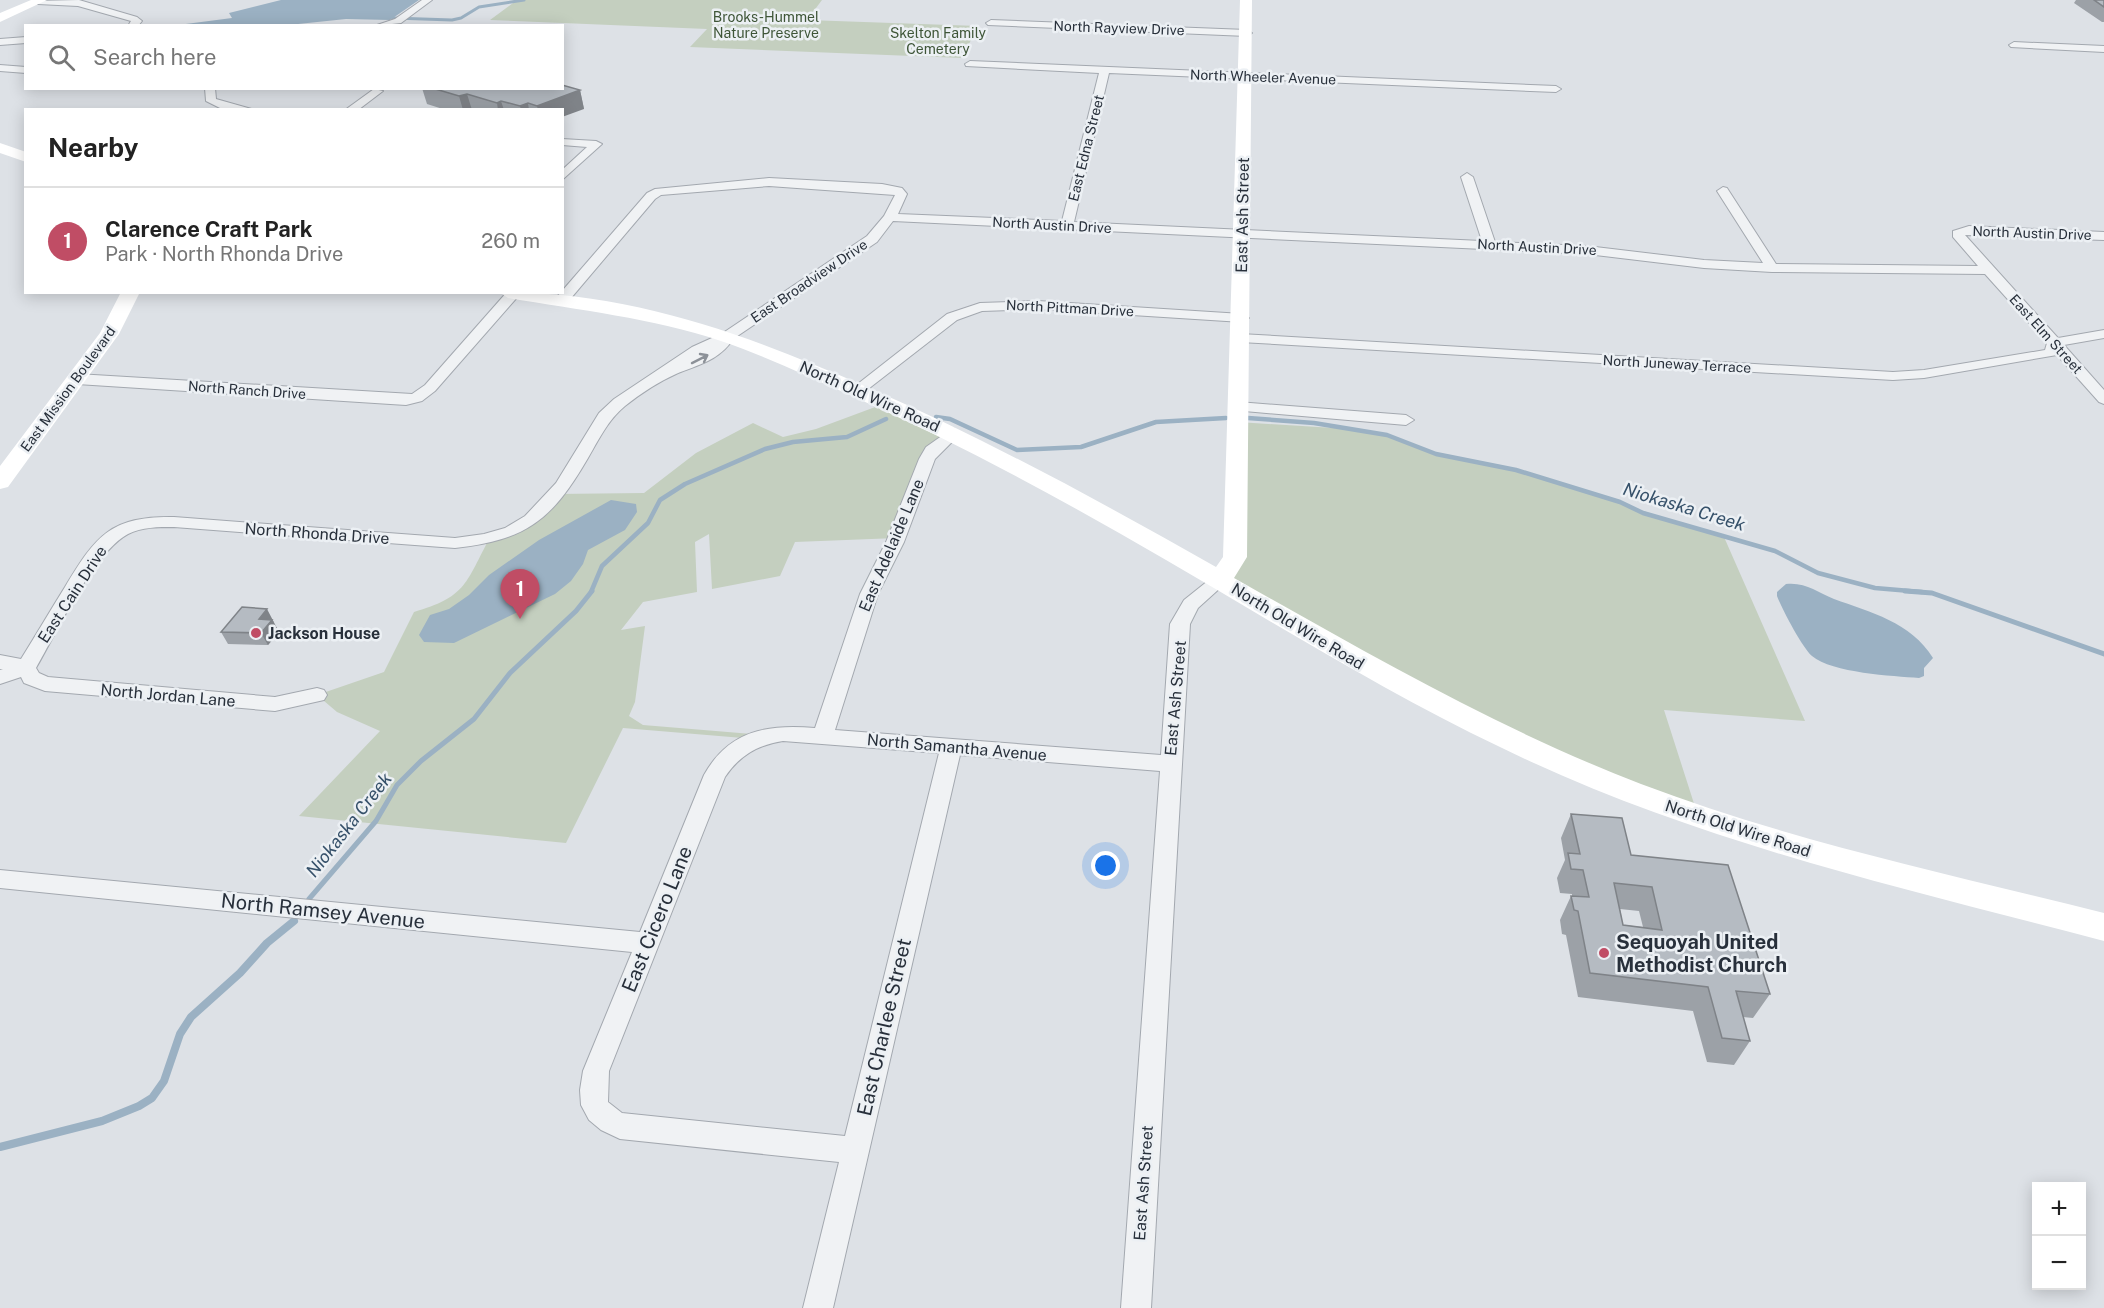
<!DOCTYPE html>
<meta charset="utf-8">
<style>
body{margin:0;font-family:"Public Sans",sans-serif;background:#f6f6f6;color:#222}
.controls{position:absolute;right:18px;bottom:18px;display:grid;overflow:hidden;border-radius:0px;box-shadow:0 3px 15px #0003}
.controls button{width:54px;height:54px;display:grid;place-items:center;padding:0;border:0;border-bottom:2px solid #e0e0e0;background:#fff;color:#222;font:30px sans-serif}
.you{position:absolute;left:1106px;top:866px;width:21px;height:21px;margin:-15px;border:4px solid #fff;border-radius:50%;background:#1a73e8;box-shadow:0 0 0 9px #1a73e833}
.badge{display:grid;place-items:center;width:39px;height:39px;border-radius:50%;background:#c04d65;color:#fff;font-size:20px;font-weight:700}
.pin{position:absolute;translate:-50% -50px;filter:drop-shadow(0 2px 3px #0008)}
.pin::after{content:'';position:absolute;top:32px;width:21px;height:18px;background:inherit;clip-path:polygon(0 0,100% 0,50% 100%)}
.list{margin:0;padding:0;list-style:none}
h2{display:flex;justify-content:space-between;align-items:center;height:78px;margin:0;padding:0 24px;font-size:26px}
h2 small{font-size:20px;font-weight:400;color:#767676}
.list li{display:grid;grid-template-columns:39px 1fr auto;gap:18px;align-items:center;box-sizing:border-box;height:108px;padding:0 24px;border-top:2px solid #e0e0e0}
.list b{display:block;font-size:22px;white-space:nowrap}
.list p{margin:0;font-size:20px;white-space:nowrap;color:#767676}
.list em{font-size:20px;font-style:normal;color:#767676}
.icon{flex:none;width:33px;height:33px;fill:none;stroke:currentColor;stroke-width:2;stroke-linecap:round;stroke-linejoin:round}
.map{position:relative;flex:none;width:2104px;height:1308px;overflow:hidden}
.search{position:absolute;background:#fff;box-shadow:0 3px 15px #0003;left:24px;top:24px;width:540px;height:66px;display:flex;align-items:center;gap:15px;box-sizing:border-box;padding:0 21px;border-radius:0px;color:#767676;font-size:22px}
.panel{position:absolute;background:#fff;box-shadow:0 3px 15px #0003;left:24px;top:108px;width:540px;height:186px;border-radius:0px}
.map>svg:first-child{display:block}
.green{fill:#c4cfbf}
.water{fill:#9bb1c3}
.lines{fill:none;stroke-linecap:round;stroke-linejoin:round}
.stream-far3{stroke:#9bb1c3;stroke-width:3}
.stream-far2{stroke:#9bb1c3;stroke-width:4.5}
.stream-far1{stroke:#9bb1c3;stroke-width:5}
.stream{stroke:#9bb1c3;stroke-width:8}
.street-casing{stroke:#a3a8af;stroke-width:2}
.street{fill:#f0f2f4;fill-rule:evenodd}
.secondary{fill:#fff;fill-rule:evenodd}
.wall{fill:#9ca1a7;fill-rule:evenodd}
.shaded-wall{fill:#7f8388}
.building{fill:#b5bbc2;stroke:#7f8388;stroke-width:1.5;fill-rule:evenodd}
.oneway{stroke:#8c9198}
.poi-dot{fill:#c04d65;stroke:#ecf0f4;stroke-width:2}
.labels{text-anchor:middle;stroke-width:5;stroke-linejoin:round;paint-order:stroke}
.far-park-label{font-size:14px;fill:#3e5537;stroke:#ecf0f4}
.far-street-label{font-size:14px;fill:#28303b;stroke:#ecf0f4}
.street-label{font-size:16px;fill:#28303b;stroke:#ecf0f4}
.poi-label{font-size:16px;font-weight:bold;fill:#28303b;stroke:#ecf0f4;text-anchor:start}
.water-label{font-size:18px;font-style:italic;fill:#36516a;stroke:#ecf0f4}
.near-street-label{font-size:20px;fill:#28303b;stroke:#ecf0f4}
.near-poi-label{font-size:20px;font-weight:bold;fill:#28303b;stroke:#ecf0f4;text-anchor:start}
</style>
<div class="map">
<svg width="2104" height="1308" viewBox="0 0 2104 1308">
<rect width="100%" height="100%" fill="#dde1e6"/>
<path class="green" d="M517,0H822L807,20L978,26L962,58L690,47L707,29L490,20Z
M886,403L953,433L932,450L897,538L795,542L780,576L712,589L709,534L695,542L697,592L643,602L621,630L645,626L635,702L629,716L643,725L765,735L755,739L623,728L566,843L299,816L380,731L337,712L317,695L384,672L414,612C465,597 465,585 488,541L508,535L555,494L644,493L696,453L753,423L783,437L816,429Z
M1238,422L1366,430L1387,435L1427,451L1516,470L1724,537L1805,721L1664,710L1698,816L1606,781L1220,580L1235,557Z"/>
<path class="water" d="M281,0H419L390,20L346,19L279,26L178,25L232,18L229,13Z
M611,500L636,504L637,512L625,530L588,550L583,564L571,581L555,594L454,643L424,642L419,635L430,615L449,609L469,595L489,575L539,540Z
M1786,584C1806,582 1817,592 1834,599C1870,612 1911,622 1933,658L1924,668V676L1919,678C1893,676 1832,673 1812,656C1802,647 1782,609 1777,596V592Z"/>
<g class="lines">
<path class="stream-far3" d="M393,18L452,20L461,18L479,7L524,0"/>
<path class="stream-far2" d="M936,417L950,419L1017,450L1081,447L1156,422L1226,418
M1248,418L1314,423L1387,435L1436,454L1516,470L1620,502L1643,513L1775,551L1818,573L1875,588L1922,592
M591,592L602,566L648,523L660,500L685,484L765,449L793,442L847,437L886,419"/>
<path class="stream-far1" d="M1905,591L1932,593L2104,654
M309,899L376,821L397,785L421,761L474,719L510,673L576,611L592,591"/>
<path class="stream" d="M0,1147L102,1121L139,1106L152,1098L164,1081L180,1034L191,1017L240,973L267,943L294,921"/>
<defs>
<path id="street" d="M79,0L137,17L142,21L138,26H128L131,21L78,6L38,4L34,1Z
M422,0H432L401,23L374,26L395,19Z
M991,20L1247,30L1252,33L1247,36L988,25L986,23Z
M26,37V43L0,45V39Z
M2014,42L2104,46V52L2011,47L2009,45Z
M970,61L1556,86L1561,89L1556,92L1109,73L1074,222L1482,241L1461,177L1467,173L1473,177L1495,242L1587,246L1704,260L1763,263L1717,191L1723,187L1727,188L1776,264L1978,266L1953,237V231L1969,226L2104,232V240L1965,235L2058,338L2104,330V338L2064,345L2104,390V404L2099,402L2057,355L1924,378L1893,380L1240,342L1233,338L1240,334L1893,372L1924,370L2045,350L2047,343L1985,274L1772,272L1704,268L1587,254L893,221L877,242L733,339C720,360 698,365 676,374C658,382 640,394 625,406C608,420 599,439 588,458C552,520 527,540 455,548L174,527C158,527 142,527 128,534C93,553 57,632 36,668L39,673L48,677L275,697L317,688L324,690L327,695L324,700L275,711L45,691L24,683L21,677L0,684V670L3,669H0V655L21,659C36,635 50,611 65,587C96,536 110,516 174,517L455,538L484,534L505,528L525,516L556,483L599,413L614,399L692,347L723,333L867,236L884,216L895,195L769,186L661,195L655,199L566,304H556V298L647,193L655,189L769,178L882,184L902,188L907,194L898,214L1062,221L1099,73L966,66L965,64Z
M0,65L26,67V73L0,71Z
M205,88H215L216,99L255,110L222,109L206,101Z
M374,89L383,91L358,110H345Z
M562,139L596,141L602,144L562,180V170L587,147L562,145Z
M507,292L521,293L435,391L422,401L406,405L77,384L69,379L77,374L412,394L425,385Z
M1038,301L1242,314L1249,318L1242,322L1038,309L982,311L957,320L863,393L858,395L850,390L947,314L980,303Z
M1238,402L1406,415L1414,420L1406,425L1233,410L1230,407Z
M953,428L961,433L935,459L904,542L878,594L835,730L1161,755L1170,624L1184,600L1214,576H1226L1229,580L1198,608L1190,624L1151,1308H1121L1160,771L960,755L833,1308H803L839,1162L620,1139L601,1130L589,1120L581,1105L580,1090L583,1071L632,952L0,888V870L640,932L704,775C729,730 768,724 815,728L860,594L886,542L919,459L926,447ZM783,741L939,753L845,1136L622,1113L608,1102L609,1071L725,777C739,756 757,745 783,741Z"/>
</defs>
<use href="#street" class="street-casing"/>
<use href="#street" class="street"/>
<path class="secondary" d="M31,0H47L0,22V13Z
M1240,0H1252L1247,557L1234,578C1367,653 1498,729 1641,784C1791,841 1949,874 2104,913V941C1899,887 1692,841 1500,747C1385,692 1276,624 1166,560C1063,500 958,443 850,395C807,376 765,356 721,341C652,318 579,310 508,298L499,292C633,292 748,335 869,388C988,440 1103,503 1216,567L1223,557Z
M0,143L26,152V162L0,153Z
M121,292H140L119,334L8,487L0,489V466L100,333Z"/>
</g>
<path class="wall" d="M2076,0H2104V22H2102L2074,3Z
M422,88H562L580,90L584,109L446,110L427,104Z
M274,621L273,622L279,632L268,645L228,644L221,632Z
M1571,814L1631,855L1770,994L1753,1018L1743,1017L1750,1041L1734,1065L1707,1062L1693,1011L1578,997L1566,935L1562,934L1560,920L1571,896H1572V894L1560,893L1557,878L1565,860L1561,838ZM1620,909L1639,911L1643,927L1623,925Z"/>
<path class="shaded-wall" d="M580,90L584,109L562,117V110H538L537,106Z
M467,94L472,110H463L459,96Z
M501,101L504,110H498L497,103Z
M528,103L529,110H521L520,106Z
M267,609L279,632L268,645L261,633L259,619Z"/>
<path class="building" d="M2094,0H2104V7Z
M562,85L580,90L537,106L528,103L520,106L501,101L497,103L467,94L459,96L432,88H562Z
M242,607L267,609L259,619L272,620L261,633L221,632Z
M1571,814L1622,818L1631,855L1728,865L1770,994L1736,991L1750,1041L1722,1038L1708,987L1590,973L1578,911L1574,910L1571,896L1589,897L1583,870L1571,869L1568,853L1580,854ZM1614,883L1652,887L1662,930L1623,925Z"/>
<defs><path id="oneway-shaft" d="M-6 0H5M1.5-3L5.5 0L1.5 3" fill="none" stroke-width="1.6" stroke-linecap="round" stroke-linejoin="round" transform="scale(1.5)"/></defs>
<use class="oneway" href="#oneway-shaft" transform="translate(700 359) rotate(-27)"/>
<g class="poi-dot">
<circle cx="256" cy="633" r="6"/>
<circle cx="1604" cy="953" r="6"/>
</g>
<g class="labels">
<g class="far-park-label">
<text x="766" y="22">Brooks-Hummel<tspan x="766" dy="16">Nature Preserve</tspan></text>
<text x="938" y="38">Skelton Family<tspan x="938" dy="16">Cemetery</tspan></text>
</g>
<g class="far-street-label">
<text transform="translate(1119 28) rotate(2)" y="5">North Rayview Drive</text>
<text transform="translate(1263 77) rotate(2)" y="5">North Wheeler Avenue</text>
<text transform="translate(1086 148) rotate(-76)" y="5">East Edna Street</text>
<text transform="translate(1052 225) rotate(3)" y="5">North Austin Drive</text>
<text transform="translate(2032 233) rotate(2)" y="5">North Austin Drive</text>
<text transform="translate(1537 247) rotate(3)" y="5">North Austin Drive</text>
<text transform="translate(809 281) rotate(-34)" y="5">East Broadview Drive</text>
<text transform="translate(1070 308) rotate(3)" y="5">North Pittman Drive</text>
<text transform="translate(2046 334) rotate(48)" y="5">East Elm Street</text>
<text transform="translate(1677 364) rotate(3)" y="5">North Juneway Terrace</text>
<text transform="translate(68 389) rotate(-54)" y="5">East Mission Boulevard</text>
<text transform="translate(247 390) rotate(4)" y="5">North Ranch Drive</text>
</g>
<g class="street-label">
<text transform="translate(1242 215) rotate(-89)" y="6">East Ash Street</text>
<text transform="translate(870 396) rotate(24)" y="6">North Old Wire Road</text>
<text transform="translate(317 533) rotate(4)" y="6">North Rhonda Drive</text>
<text transform="translate(891 545) rotate(-67)" y="6">East Adelaide Lane</text>
<text transform="translate(72 594) rotate(-57)" y="6">East Cain Drive</text>
<text transform="translate(1298 626) rotate(31)" y="6">North Old Wire Road</text>
<text transform="translate(168 695) rotate(5)" y="6">North Jordan Lane</text>
<text transform="translate(1175 698) rotate(-85)" y="6">East Ash Street</text>
<text transform="translate(957 747) rotate(5)" y="6">North Samantha Avenue</text>
<text transform="translate(1738 828) rotate(18)" y="6">North Old Wire Road</text>
<text transform="translate(1143 1183) rotate(-86)" y="6">East Ash Street</text>
</g>
<g class="poi-label">
<text x="268" y="639">Jackson House</text>
</g>
<g class="water-label">
<text transform="translate(1684 507) rotate(17)" y="6">Niokaska Creek</text>
<text transform="translate(349 825) rotate(-52)" y="6">Niokaska Creek</text>
</g>
<g class="near-street-label">
<text transform="translate(323 911) rotate(6)" y="7">North Ramsey Avenue</text>
<text transform="translate(657 919) rotate(-68)" y="7">East Cicero Lane</text>
<text transform="translate(884 1027) rotate(-77)" y="7">East Charlee Street</text>
</g>
<g class="near-poi-label">
<text x="1616" y="949">Sequoyah United<tspan x="1616" dy="23">Methodist Church</tspan></text>
</g>
</g>
</svg>
<div class="controls">
<button>+</button>
<button>−</button>
</div>
<div class="you"></div>
<div class="pin badge" style="left:520px;top:619px">1</div>
<div class="search"><svg class="icon" aria-label="search" viewBox="0 0 24 24"><circle cx="10" cy="10" r="6"/><path d="M15 15l6 6"/></svg>Search here</div>
<section class="panel">
<h2>Nearby<small></small></h2>
<ul class="list">
<li><span class="badge">1</span><div><b>Clarence Craft Park</b><p>Park · North Rhonda Drive</p></div><em>260 m</em></li>
</ul>
</section>
</div>
